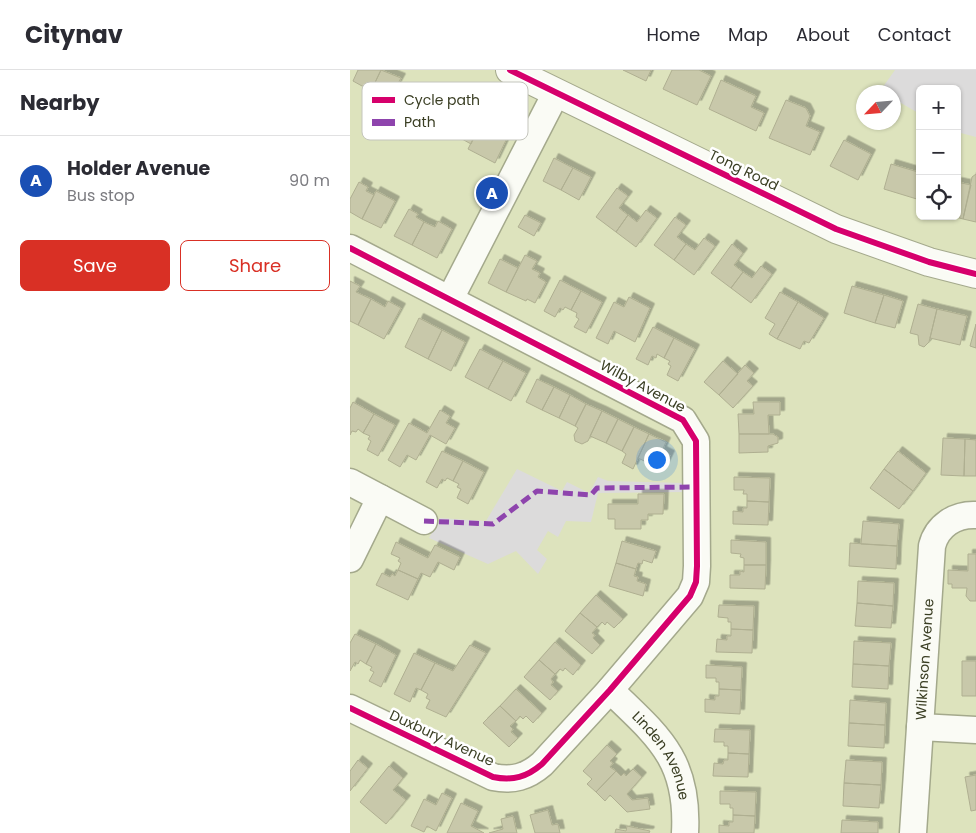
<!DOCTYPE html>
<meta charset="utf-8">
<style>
body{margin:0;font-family:Poppins,sans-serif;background:#f7f7f7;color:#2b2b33}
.controls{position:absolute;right:15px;top:15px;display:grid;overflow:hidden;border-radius:8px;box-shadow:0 1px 4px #0004}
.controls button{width:45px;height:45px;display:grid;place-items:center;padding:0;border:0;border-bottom:1px solid #e1e1e2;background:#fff;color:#2b2b33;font:25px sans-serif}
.compass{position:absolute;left:506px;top:15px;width:45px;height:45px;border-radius:50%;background:#fff;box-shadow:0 1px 4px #0004;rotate:244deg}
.you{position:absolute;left:306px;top:389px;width:18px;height:18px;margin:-12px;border:4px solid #fff;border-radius:50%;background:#1a73e8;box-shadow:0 0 0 8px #1a73e833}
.badge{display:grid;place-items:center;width:32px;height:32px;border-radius:50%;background:#d93025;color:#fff;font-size:16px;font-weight:700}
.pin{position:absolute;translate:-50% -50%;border:2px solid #fff;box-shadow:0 1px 5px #0006}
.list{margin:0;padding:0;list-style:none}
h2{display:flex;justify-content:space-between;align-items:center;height:65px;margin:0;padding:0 20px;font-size:21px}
h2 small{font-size:16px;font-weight:400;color:#7c7c81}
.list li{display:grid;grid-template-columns:32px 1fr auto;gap:15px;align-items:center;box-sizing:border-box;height:90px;padding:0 20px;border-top:1px solid #e1e1e2}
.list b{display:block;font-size:19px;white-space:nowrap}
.list p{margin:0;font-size:16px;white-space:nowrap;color:#7c7c81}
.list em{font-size:16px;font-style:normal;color:#7c7c81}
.actions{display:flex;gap:10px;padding:15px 20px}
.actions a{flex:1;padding:11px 0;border:1px solid #d93025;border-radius:8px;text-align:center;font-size:18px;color:#d93025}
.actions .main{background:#d93025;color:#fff}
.icon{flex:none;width:28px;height:28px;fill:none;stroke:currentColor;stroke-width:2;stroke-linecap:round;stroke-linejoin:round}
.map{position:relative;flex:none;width:626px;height:763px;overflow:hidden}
header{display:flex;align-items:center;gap:30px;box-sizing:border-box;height:70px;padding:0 25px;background:#fff;border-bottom:1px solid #e1e1e2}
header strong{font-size:24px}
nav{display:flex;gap:28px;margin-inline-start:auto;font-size:18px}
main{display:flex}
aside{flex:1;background:#fff}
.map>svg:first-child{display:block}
.green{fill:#dcdbdb}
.building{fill:#c8c8aa;stroke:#afaf91;filter:url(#shadow)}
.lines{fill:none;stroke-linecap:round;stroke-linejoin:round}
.minor-casing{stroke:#a4a98c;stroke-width:29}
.tertiary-casing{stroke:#a4a98c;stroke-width:30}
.minor{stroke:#fafbf5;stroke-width:26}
.tertiary{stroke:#fafbf5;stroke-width:28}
.quiet{stroke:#8e44ad;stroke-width:5;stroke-dasharray:10 5;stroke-linecap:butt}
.cycleway-casing{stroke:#fff;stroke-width:9}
.cycleway{stroke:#d6006c;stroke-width:6}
.labels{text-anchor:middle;stroke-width:5;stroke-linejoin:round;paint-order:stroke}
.street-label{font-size:14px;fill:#3a3e23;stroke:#fff}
.key{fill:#fff;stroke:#c4c5bd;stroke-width:1}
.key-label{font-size:14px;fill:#3a3e23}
</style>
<header>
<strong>Citynav</strong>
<nav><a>Home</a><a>Map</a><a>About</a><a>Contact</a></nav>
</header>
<main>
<aside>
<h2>Nearby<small></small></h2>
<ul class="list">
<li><span class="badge" style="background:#1a4fb4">A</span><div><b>Holder Avenue</b><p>Bus stop</p></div><em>90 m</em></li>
</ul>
<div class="actions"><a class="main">Save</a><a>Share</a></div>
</aside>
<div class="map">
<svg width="626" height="763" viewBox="0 0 626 763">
<defs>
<filter id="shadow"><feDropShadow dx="4.5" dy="-4.5" stdDeviation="0" flood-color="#0004"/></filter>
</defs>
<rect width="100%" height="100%" fill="#dde3bd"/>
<path class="green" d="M545,0H626V67L607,62V19H570V44L544,29V22L530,21Z
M167,399L212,421L217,412L239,423L248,407L258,411L333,413V422L248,423L241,452L216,451L208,467L198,461L187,480L197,489L188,504L166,481L138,494L79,468L90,448L136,451Z"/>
<path class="building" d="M8,0H31L21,21L3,11Z
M31,0L51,8L39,30L21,21Z
M273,0H301L296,11Z
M322,0H349L361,6L347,35L313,19Z
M371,10L406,26L401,37L414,43L406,61L359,39Z
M436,30L456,38L460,46L456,56L470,62L460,85L419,68Z
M114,41L132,51L121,74L103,64Z
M132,51L159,64L145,93L118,79Z
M494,70L521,84L508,110L480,96Z
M204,88L223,98L211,120L193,111Z
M541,94L568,102L570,96V130L534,119Z
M223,98L241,107L229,130L211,120Z
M626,104V152L613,149L622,107Z
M9,112L18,117L16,121L24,125L12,149L0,142V129Z
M607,112L621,115L613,149L602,146H607Z
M267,118L278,126L269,138L278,145L266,162L246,147Z
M26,121L45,131L31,158L12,149Z
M59,139L68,144L66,147L74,152L62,175L44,166Z
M296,140L307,148L286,177L266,162L278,145L287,152Z
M175,145L191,153L184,166L168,157Z
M325,147L336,155L327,167L336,174L324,190L304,175Z
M88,151L102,159L87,188L62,175L74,152L85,157Z
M354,168L365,176L344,205L324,190L336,174L345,180Z
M382,174L393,183L384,195L393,202L381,218L361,203Z
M175,185L187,191L182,199L190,203L188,207L196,212L185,233L177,229L176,231L156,222Z
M150,189L168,198L156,222L138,213Z
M411,196L422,204L401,233L381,218L393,202L402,208Z
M210,210L231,221L221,240L215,237L213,240L210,238L205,247L194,241Z
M0,211L10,216L6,222L21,229L8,255L0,251Z
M502,216L534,225L525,253L494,243Z
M231,221L252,232L236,263L224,257L229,249L226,247L227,243L221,240Z
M430,222L448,232L427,269L419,264L425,254L415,248Z
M534,225L553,231L545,258L525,253Z
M279,227L300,238L285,272L264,261L258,274L246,268L264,232L274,237Z
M21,229L35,237L38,231L51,238L34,269L8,255Z
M448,232L474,248L459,273L454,271L450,279L427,269Z
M568,234L587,239L579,272L574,277L569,275L568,265L560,263Z
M587,239L617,246L610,275L580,268Z
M69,248L92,260L78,289L55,277Z
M626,254V278L620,276Z
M303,257L324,268L314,288L307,284L306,288L302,286L298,295L286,289Z
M92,260L115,272L101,301L78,289Z
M324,268L345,279L328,311L317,305L321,296L318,294L320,291L314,288Z
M130,279L153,291L138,319L115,307Z
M153,291L176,303L161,331L138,319Z
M373,291L388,304L369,325L354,312Z
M395,295L404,303L397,311L403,316L383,338L369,325Z
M187,309L204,317L192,340L176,332Z
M204,317L220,325L209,348L192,340Z
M220,325L236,334L225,356L209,348Z
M3,332L24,344L13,363L8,359L6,362L2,361L0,365V338Z
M403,332H430V345H418L419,364H389L388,344H404Z
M236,334L252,341L238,371L232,374L225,371L224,365L228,358L225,356Z
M90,340L100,346L96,353L105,358L96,374L80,365L66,390L57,385L50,397L38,390L59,353L77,363Z
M252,341L268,349L256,373L240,366Z
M24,344L45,355L28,386L17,380L21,371L18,369L20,366L13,363Z
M268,349L284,357L272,381L256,373Z
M284,357L299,364L283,399L272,393L276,384L272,381Z
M299,364L316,372L312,381L320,385L313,400L288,388Z
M389,364H423L428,367V373L418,376V382L389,383Z
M593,368L615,369L614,406L591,405Z
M615,369L626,370V406H614Z
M92,381L113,391L103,411L97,408L95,411L92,409L87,418L76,412Z
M548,381L576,403L563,421L534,399Z
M113,391L134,402L118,434L107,428L111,419L107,417L109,414L103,411Z
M534,399L563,421L549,439L520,418Z
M384,407L420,408L419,432L397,431V424H393L394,420H384Z
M288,424H314L313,444H298V450H291V459H265V449H258V434H288Z
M397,431L419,432L418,455L383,454V441L393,442V438H397Z
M513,451L549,454L547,476L511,474Z
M381,470L416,472V495H394V488L390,487L391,484L381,483Z
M272,471L306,481L302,493L293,490L292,494L288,493L286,499L266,493Z
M46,472L78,488L85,475L110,487L104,500L88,492L80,507L71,503L68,509L48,500L51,493L48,491L50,488L41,484Z
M500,473L547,476L546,499L499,496Z
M618,484H626V531H620L616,526L617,518H602V514H598V500L618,501Z
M266,493L286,499L284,506L288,507L287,511L296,514L293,526L259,516Z
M394,495H416L415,519L380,518V505H390V501L394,502Z
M48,500L68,509L58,530L26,515L32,503L40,507L42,504L45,506Z
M508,511L544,513L543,536L507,533Z
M246,525L273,549L264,558L257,552L255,555L252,552L247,557L230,543Z
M507,533L543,536L541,558L505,556Z
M369,535L404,536L403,560L381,559V552H378V548L368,547Z
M230,543L247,557L242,563L245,565L243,568L250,575L242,584L215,561Z
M381,559L403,560L402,583L366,582L367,569L377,570V566H381Z
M5,564L26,574L16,594L10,590L8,594L5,592L0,601V573Z
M504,571L541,573L539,596L503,594Z
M205,572L231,595L223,605L215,598L213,601L210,599L205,604L189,590Z
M26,574L46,585L31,617L19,611L24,602L20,600L22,597L16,594Z
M120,575L136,583L96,647L76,638L80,630L76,628L78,624L71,620L85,593L103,601Z
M64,583L85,593L71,620L66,618L60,632L44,624Z
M189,590L205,604L201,609L203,612L201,615L208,621L200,630L174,607Z
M612,591H626V626H612Z
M503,594L539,596L538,619L502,617Z
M356,595L392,597L391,620L369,619V612H366V608H356Z
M166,619L192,643L183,653L176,646L173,649L170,646L166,651L150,636Z
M369,619L391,620L390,644L355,642V629L365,630V626H369Z
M500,630L536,633L535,655L499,653Z
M150,636L166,651L160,656L163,659L161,662L168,668L159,677L133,653Z
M499,653L535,655L534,678L498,676Z
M365,659L400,660L399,684L378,683V676H374V672H364Z
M257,675L267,684L260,691L263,693L260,697L266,701L246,722L237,714L242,709L233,701Z
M378,683L399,684L398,707L363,706L364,693L373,694L374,690H378Z
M8,690L18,698L0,721V701Z
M496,690L532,692L531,715L494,713Z
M39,696L53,708L43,720L56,730L36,754L10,732Z
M283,699L292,707L277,724L282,730L298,728L300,739L277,742L260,725L255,731L246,722L266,701L271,706L274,703L276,706Z
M626,705V740L621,741L615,707Z
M494,713L531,715L529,738L493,736Z
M370,721L406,722L405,746L383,745V738H380V734H370Z
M92,723L102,728L86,761L77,756L74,762L61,756L74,729L86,735Z
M111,733L128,741L121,756L134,763H97Z
M198,740L202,755L208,754L210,763H185L180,745Z
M383,745L405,746L404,763H369V755L379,756V752H383Z
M163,746L167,763H139L153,759L151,749Z
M492,750L528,752V763H491Z
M277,756L300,761L299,763H265L266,759L276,761Z"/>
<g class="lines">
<defs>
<g id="minor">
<path d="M0,178L333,350L346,371L347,496L346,512L340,526L260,620L192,694C177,707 163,711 143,707L0,638"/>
<path d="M100,229L206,23"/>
<path d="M0,412L74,451"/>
<path d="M0,489L30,428"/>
<path id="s1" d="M260,620C309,667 339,690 335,763"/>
<path d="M570,657L626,660"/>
<path id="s2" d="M563,763L582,476C587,456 605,444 626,445"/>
</g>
<path id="tertiary" d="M160,0L486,159L579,192L626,204"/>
</defs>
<use href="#minor" class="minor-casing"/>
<use href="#tertiary" class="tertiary-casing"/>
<use href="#minor" class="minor"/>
<use href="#tertiary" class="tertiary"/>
<path class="quiet" d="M74,451L143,454L187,421L241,425L247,418L347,417"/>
<defs>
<path id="cycleway" d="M160,0L486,159L579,192L626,204
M0,178L333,350L346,371L347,496L346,512L340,526L260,620L192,694C177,707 163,711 143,707L0,638"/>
</defs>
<use href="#cycleway" class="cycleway-casing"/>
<use href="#cycleway" class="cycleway"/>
</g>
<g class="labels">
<g class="street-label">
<text transform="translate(394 100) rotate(26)" y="5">Tong Road</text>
<text transform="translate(293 316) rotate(28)" y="5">Wilby Avenue</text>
<text dy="5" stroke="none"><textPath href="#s2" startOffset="174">Wilkinson Avenue</textPath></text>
<text transform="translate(92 668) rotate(25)" y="5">Duxbury Avenue</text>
<text dy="5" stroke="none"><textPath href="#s1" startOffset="85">Linden Avenue</textPath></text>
</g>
</g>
<rect x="12" y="12" width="166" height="58" rx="8" class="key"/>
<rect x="22" y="27" width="23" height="6" fill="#d6006c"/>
<rect x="22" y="49" width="23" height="7" fill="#8e44ad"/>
<g class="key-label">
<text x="54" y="35">Cycle path</text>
<text x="54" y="57">Path</text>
</g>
</svg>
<div class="controls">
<button>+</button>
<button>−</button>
<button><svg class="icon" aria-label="locate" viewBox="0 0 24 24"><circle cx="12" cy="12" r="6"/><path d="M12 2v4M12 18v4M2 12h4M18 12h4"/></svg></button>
</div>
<svg class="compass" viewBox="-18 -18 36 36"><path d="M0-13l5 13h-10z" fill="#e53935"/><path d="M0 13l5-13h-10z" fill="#7c7c81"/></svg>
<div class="you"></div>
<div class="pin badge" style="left:142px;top:123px;background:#1a4fb4">A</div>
</div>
</main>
